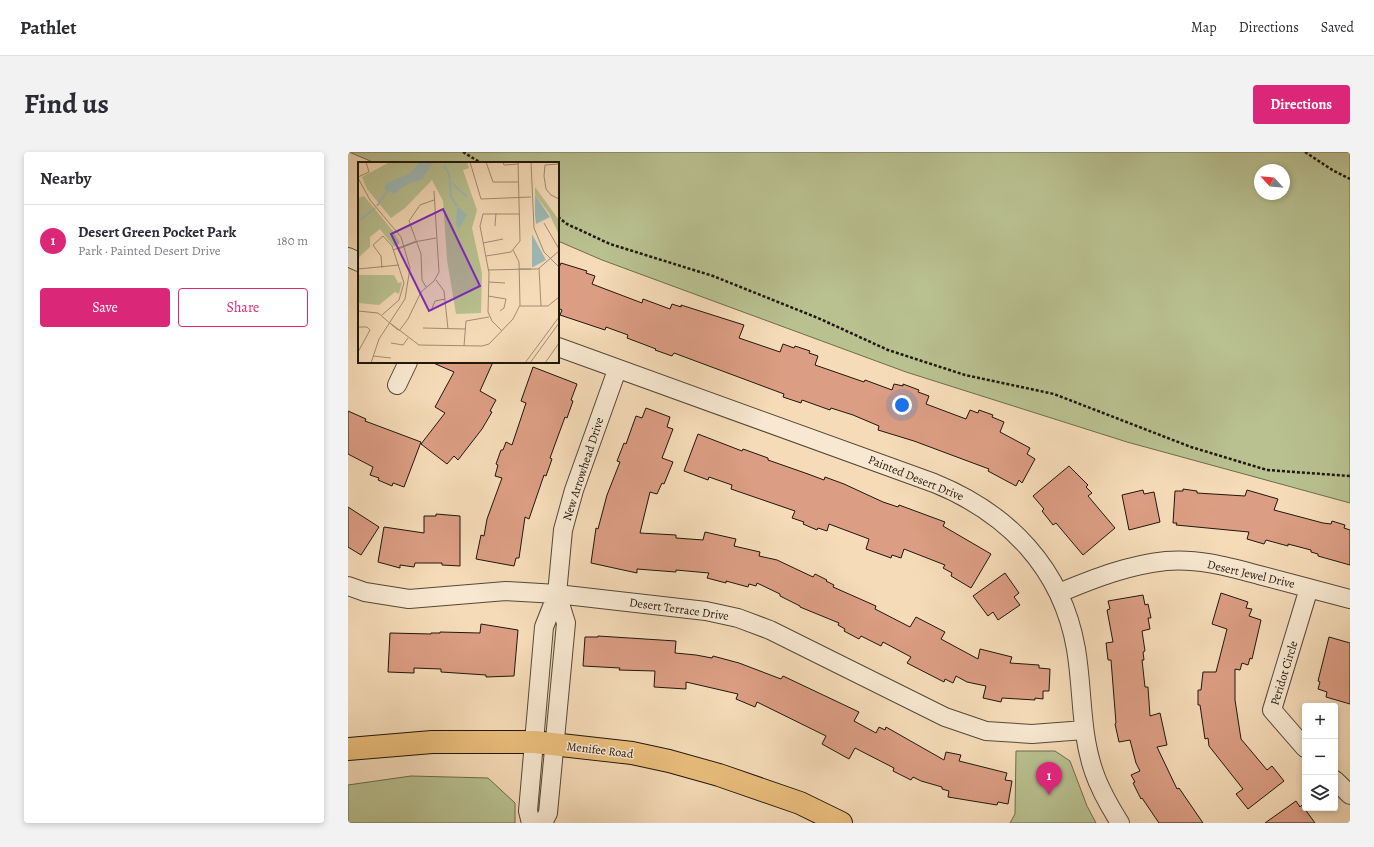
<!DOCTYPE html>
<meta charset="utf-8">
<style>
body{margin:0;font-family:Alegreya,serif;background:#f2f2f3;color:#2b2b33}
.controls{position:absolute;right:12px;bottom:12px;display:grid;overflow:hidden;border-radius:4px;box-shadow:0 2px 6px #0003}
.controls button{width:36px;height:36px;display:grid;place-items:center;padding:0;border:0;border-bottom:1px solid #e1e1e2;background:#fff;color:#2b2b33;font:20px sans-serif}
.compass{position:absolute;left:906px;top:12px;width:36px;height:36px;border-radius:50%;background:#fff;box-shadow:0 2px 6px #0003;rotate:296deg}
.you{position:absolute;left:554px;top:253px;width:14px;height:14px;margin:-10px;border:3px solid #fff;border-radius:50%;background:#1a73e8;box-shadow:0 0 0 6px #1a73e833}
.badge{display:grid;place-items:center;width:26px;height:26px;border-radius:50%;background:#db2777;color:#fff;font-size:13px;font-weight:700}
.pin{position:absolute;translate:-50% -33px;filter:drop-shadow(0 1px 2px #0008)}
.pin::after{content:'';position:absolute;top:21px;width:14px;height:12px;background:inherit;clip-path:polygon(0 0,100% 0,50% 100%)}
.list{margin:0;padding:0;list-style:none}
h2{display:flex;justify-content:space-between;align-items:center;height:52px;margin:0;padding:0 16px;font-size:17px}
h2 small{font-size:13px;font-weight:400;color:#7c7c81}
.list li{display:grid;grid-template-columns:26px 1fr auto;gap:12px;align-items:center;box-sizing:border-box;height:72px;padding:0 16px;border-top:1px solid #e1e1e2}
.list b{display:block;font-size:15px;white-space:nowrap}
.list p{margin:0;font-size:13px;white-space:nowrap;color:#7c7c81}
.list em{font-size:13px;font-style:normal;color:#7c7c81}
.actions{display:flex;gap:8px;padding:12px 16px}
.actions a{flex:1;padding:9px 0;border:1px solid #db2777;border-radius:4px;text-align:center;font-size:14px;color:#db2777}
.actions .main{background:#db2777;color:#fff}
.icon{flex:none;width:22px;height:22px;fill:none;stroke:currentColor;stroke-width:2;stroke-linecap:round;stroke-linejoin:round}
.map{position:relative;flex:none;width:1002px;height:671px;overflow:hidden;border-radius:4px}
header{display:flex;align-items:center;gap:24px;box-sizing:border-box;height:56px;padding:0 20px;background:#fff;border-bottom:1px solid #e1e1e2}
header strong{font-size:19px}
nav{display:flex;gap:22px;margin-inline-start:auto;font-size:14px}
.intro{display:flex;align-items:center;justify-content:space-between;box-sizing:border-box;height:96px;padding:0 24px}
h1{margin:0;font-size:28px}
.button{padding:10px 18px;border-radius:4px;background:#db2777;color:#fff;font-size:14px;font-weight:700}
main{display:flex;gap:24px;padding:0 24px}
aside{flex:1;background:#fff;border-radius:4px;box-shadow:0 2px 6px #0003}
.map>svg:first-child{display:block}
.green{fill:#b9c191;stroke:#6c6c4e;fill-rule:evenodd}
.building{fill:#db9d83;stroke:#20170b}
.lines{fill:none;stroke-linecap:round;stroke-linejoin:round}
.minor-casing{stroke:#554836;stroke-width:20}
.major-casing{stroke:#20170b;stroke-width:24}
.path{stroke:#20170b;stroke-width:2.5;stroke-dasharray:3 2;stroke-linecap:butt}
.minor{stroke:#f8e8d1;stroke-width:18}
.major{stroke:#eabe7c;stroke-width:22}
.labels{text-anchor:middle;stroke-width:3;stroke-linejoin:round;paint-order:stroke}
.street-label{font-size:12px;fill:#20170b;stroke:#f8e8d1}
.inset-river{fill:none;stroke:#9dbab6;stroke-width:2}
.inset-road{fill:none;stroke:#a08d73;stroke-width:1}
.view{fill:#7b2cbf;fill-opacity:0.15;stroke:#7b2cbf;stroke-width:2}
.inset-edge{fill:none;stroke:#20170b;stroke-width:2}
</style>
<header>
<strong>Pathlet</strong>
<nav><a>Map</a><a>Directions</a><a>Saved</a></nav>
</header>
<div class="intro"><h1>Find us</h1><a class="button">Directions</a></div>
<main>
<aside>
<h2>Nearby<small></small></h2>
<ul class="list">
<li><span class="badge">1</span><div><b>Desert Green Pocket Park</b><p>Park · Painted Desert Drive</p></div><em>180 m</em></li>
</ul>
<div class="actions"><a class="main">Save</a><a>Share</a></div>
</aside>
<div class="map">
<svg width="1002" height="671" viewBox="0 0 1002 671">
<rect width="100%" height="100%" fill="#f5dbb8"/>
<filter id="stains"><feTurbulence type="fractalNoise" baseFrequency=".005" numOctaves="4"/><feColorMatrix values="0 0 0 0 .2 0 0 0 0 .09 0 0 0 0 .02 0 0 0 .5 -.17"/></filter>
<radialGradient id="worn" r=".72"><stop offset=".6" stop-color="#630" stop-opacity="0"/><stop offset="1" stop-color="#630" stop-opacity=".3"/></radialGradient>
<path class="green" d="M1,0H1002V351L779,290L558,220L254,108L210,89V11H27ZM912,18H936V42H912Z
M668,599H707L722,609L739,654L748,671H662L667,662Z
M63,624L140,626L167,651V671H0V633Z"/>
<path class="building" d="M213,111L239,119L238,121L247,124L244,132L294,151L295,147L322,157L324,152L333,155V153L396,173L391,186L432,200L435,192L446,196L447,194L462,199L461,201L470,204L467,213L516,230L517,228L544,238L546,232L555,234V232L571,238L570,240L581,244L578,252L618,267L622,258L630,261L631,258L645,263L644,265L656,270L652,280L682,296L679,302L687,307L674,331L671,328L668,334L640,319L641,317L566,289L530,278L531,274L505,263L483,256L482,258L454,248L453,251L435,245L436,242L326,201L324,204L307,198L308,197L279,186L280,183L258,175L257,178L212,163L214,158L210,156V118Z
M83,210H145L132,239L148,248L142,259L144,260L134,277L110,308L106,304L99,312L73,292L97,261L87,255L106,220Z
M185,215L229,232L223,248L225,249L219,266L217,265L202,306L204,307L198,324L196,323L181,367L177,365L171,406H168L166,414L128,407L133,383L136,384L139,367L154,326L147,324L150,313L148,312L153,298H155L158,290L164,293L178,251L173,249Z
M298,256L322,265L319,275L325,277L314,306L325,310L316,332L314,331L309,342L302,340L292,381L328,383V386L355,388L357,380L388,387L386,394L412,400L411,404L429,408L465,425L467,422L479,428L478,429L486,433L485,435L528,454L527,457L562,475L568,465L597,480L593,487L630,507L632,497L664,505L662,511L691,513V516L702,517L701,539H695V547L687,546V548L654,546L653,550L635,546L638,534L619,530L608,524L605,531L597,527L596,530L559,511L563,505L535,490L533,494L513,484L511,487L496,479L497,477L490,473L491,471L452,455V454L432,444V442L409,431L408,434L401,432L400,435L378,429V431L359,426L361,421L328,418V420L289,417V421L243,411L248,376L250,377L259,343L272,310L269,309L276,291L278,292L288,264L294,266Z
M0,259L18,267L17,269L73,290L56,335L45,331L44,334L30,328L31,326L22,323L25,315L0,302Z
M350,282L394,299L395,297L420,306V308L460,322L476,328L477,325L496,332L535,350L550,355L551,353L597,370L595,374L643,402L623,436L603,424L604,421L595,416L597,413L556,397L553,406L544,403L543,406L518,397L521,387L481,372L479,379L470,376L469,378L455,372L456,370L444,366L447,359L383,337L384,333L361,325L360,328L336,319Z
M721,314L740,333L738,335L744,341L740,344L767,376L735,403L708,371L705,373L694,359L696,357L685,344Z
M835,337L849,339V341L897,344L899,338L930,347L926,358L975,371L983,372L984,369L997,373L996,376L1002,378V413L970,404V402L963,400V398L940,392V394L918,388L916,392L899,387L901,380L828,373L829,371H825L827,339H835Z
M795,338L796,342L806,340L812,370L781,378L774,343Z
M0,355L31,375L13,403L0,395Z
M88,362L112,364V414L94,413V411H67L66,415L52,413V416L30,410L36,375L76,381V364H88Z
M657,421L671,441L666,445L672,453L650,468L645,460L640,464L625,444Z
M873,441L900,450L898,456L904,457L901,464L913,468L904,507L902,506L900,513L894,511L892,518L887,517V548L893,587L919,618L924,614L936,629L900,657L888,642L895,637L861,594L860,586L857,587L852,553H850V538H853L855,520H868L879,477L864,472Z
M795,443L797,453L800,452L803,466H800L802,477L794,479L797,499L795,500L796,508H794L797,535H800L802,564L812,561L819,593L809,595L829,637L831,636L855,671H811L794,646L793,647L785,631L787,630L783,623L792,619L788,611L782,588L771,590L767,572L768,571L763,508H760L758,491L765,490L759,458L762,457L760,449Z
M133,472L170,478L166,524L138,525V523L93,520V517L66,516V521L40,520L42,481L83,482V481H92V480L132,481Z
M250,484L328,489L327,501L348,503L364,506L365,504L391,511L433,527L435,524L511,560L506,569L528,581L531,575L537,578L538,575L596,608L598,600L613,603L611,609L659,621L657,628L664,629L660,652L650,650L649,653L600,645L601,639L594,637V635L573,629L565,625L563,628L545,619L546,616L507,596L501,607L474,592L478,584L409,550L407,555L388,547L390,542L338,530V537L306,535L307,519L271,518L272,516L235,514L237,485H250Z
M981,485L1002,491V552L978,545L979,540L970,537L972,530L970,529Z
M948,649L952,655L954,653L967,671H917Z"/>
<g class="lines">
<defs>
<path id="minor" d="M0,105L11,110
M210,195L586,331C660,361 714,416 728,497C735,538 732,580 746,620C752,638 762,655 772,671
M49,233L60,210
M0,434L17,440L61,447L158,439L209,442L358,459L390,466L422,478L597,565L638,579L684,582L736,578
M711,441C747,426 780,413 818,409C850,406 881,415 911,423C941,431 972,439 1002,447
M957,596L924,558L961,436
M987,628L1002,643
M183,671L180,659L196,475L209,442L215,378L226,338L269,218
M195,671L200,661L218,471L209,442"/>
<path id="major" d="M0,597L84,590H186L284,601L321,609L371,623L452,651L493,671"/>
</defs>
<use href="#minor" class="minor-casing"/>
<use href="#major" class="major-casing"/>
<path class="path" d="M115,0L133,11
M957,0L986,19L1002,27
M210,65L219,72L262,92L365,124L470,166L540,198L617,223L706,242L843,295L919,318L1002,324"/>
<use href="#minor" class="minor"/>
<use href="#major" class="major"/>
</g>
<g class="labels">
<g class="street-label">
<text transform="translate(235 317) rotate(-72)" y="4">New Arrowhead Drive</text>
<text transform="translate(568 326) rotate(22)" y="4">Painted Desert Drive</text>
<text transform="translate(903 422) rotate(13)" y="4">Desert Jewel Drive</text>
<text transform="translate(331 457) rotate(8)" y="4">Desert Terrace Drive</text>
<text transform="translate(936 521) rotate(-73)" y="4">Peridot Circle</text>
<text transform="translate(252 598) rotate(7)" y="4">Menifee Road</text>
</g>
</g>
<g transform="translate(10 10)">
<rect width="201" height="201" fill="#f5dbb8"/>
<path d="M32,0H109L111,6L105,8L119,48L114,66L124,111L123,151L98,152L89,98L85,39L74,18L47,46L33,56L9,27L4,15ZM177,25L201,58V73L191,51L177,33ZM6,34L35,69L42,81L36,85L22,67L12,75V85L0,96V36ZM0,113H36L40,121L44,120L41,132L37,130L21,143L0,141Z" fill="#b9c191"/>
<path d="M62,0H76L64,17L50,22L36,32L26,26L28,22L52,11ZM177,33L192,55L178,62L177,53ZM99,46H102L109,53L101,67L98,62ZM174,72L188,98L175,105H174Z" fill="#9dbab6"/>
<path class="inset-river" d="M86,4L91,11L93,35L100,45M94,21L109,35M19,44L30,28M2,58L17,46"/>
<path class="inset-road" d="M112,0L123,37L173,35M128,0L135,20H161M145,0L146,3L161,2M173,0L176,66L186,90L201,105M201,2L187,3L186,14L188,27L193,33L201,37M0,15L11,10L8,0M0,16L12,38L43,75L52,106L47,137L21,177L13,201M186,61L201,87M137,64L138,51M125,81L145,77M40,87L58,80M35,88L56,80L78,76M128,94L153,90L162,79L160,0M181,106L183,144M0,107L41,103M161,107H180L201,89M130,108L173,107M78,118L86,129L90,167M131,120L147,121M68,125L64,118L63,92L51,59L62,43L76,38M130,134L148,137L146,146L142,149M162,144H190L201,135M0,149L20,151L40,168M73,149L77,139L87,137M24,153L41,138L46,121L34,84L25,74L15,83L23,94L24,106M32,161L61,183L124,184L131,182L155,157L162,143L161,100L155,88M0,165H9L12,168L0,190M65,166L107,167M41,169L50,157L63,130L76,119L81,110L76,29M144,169L134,159L130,150L131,111L122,64L125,52H162M33,181L45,183L50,176M106,184L108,159L131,155M15,194L33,196M167,201L201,155M172,201L201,161M187,201L201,181"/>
<path class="view" d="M85,47L122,124L71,149L33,72Z"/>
<rect width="201" height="201" class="inset-edge"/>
</g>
<rect width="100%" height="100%" filter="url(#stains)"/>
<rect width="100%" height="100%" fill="url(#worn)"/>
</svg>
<div class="controls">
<button>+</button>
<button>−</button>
<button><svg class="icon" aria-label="layers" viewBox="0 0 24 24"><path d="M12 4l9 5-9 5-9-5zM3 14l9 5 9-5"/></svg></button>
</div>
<svg class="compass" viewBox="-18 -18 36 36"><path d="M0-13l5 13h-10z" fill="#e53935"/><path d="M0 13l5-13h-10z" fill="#7c7c81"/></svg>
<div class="you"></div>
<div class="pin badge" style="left:701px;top:643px">1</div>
</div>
</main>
